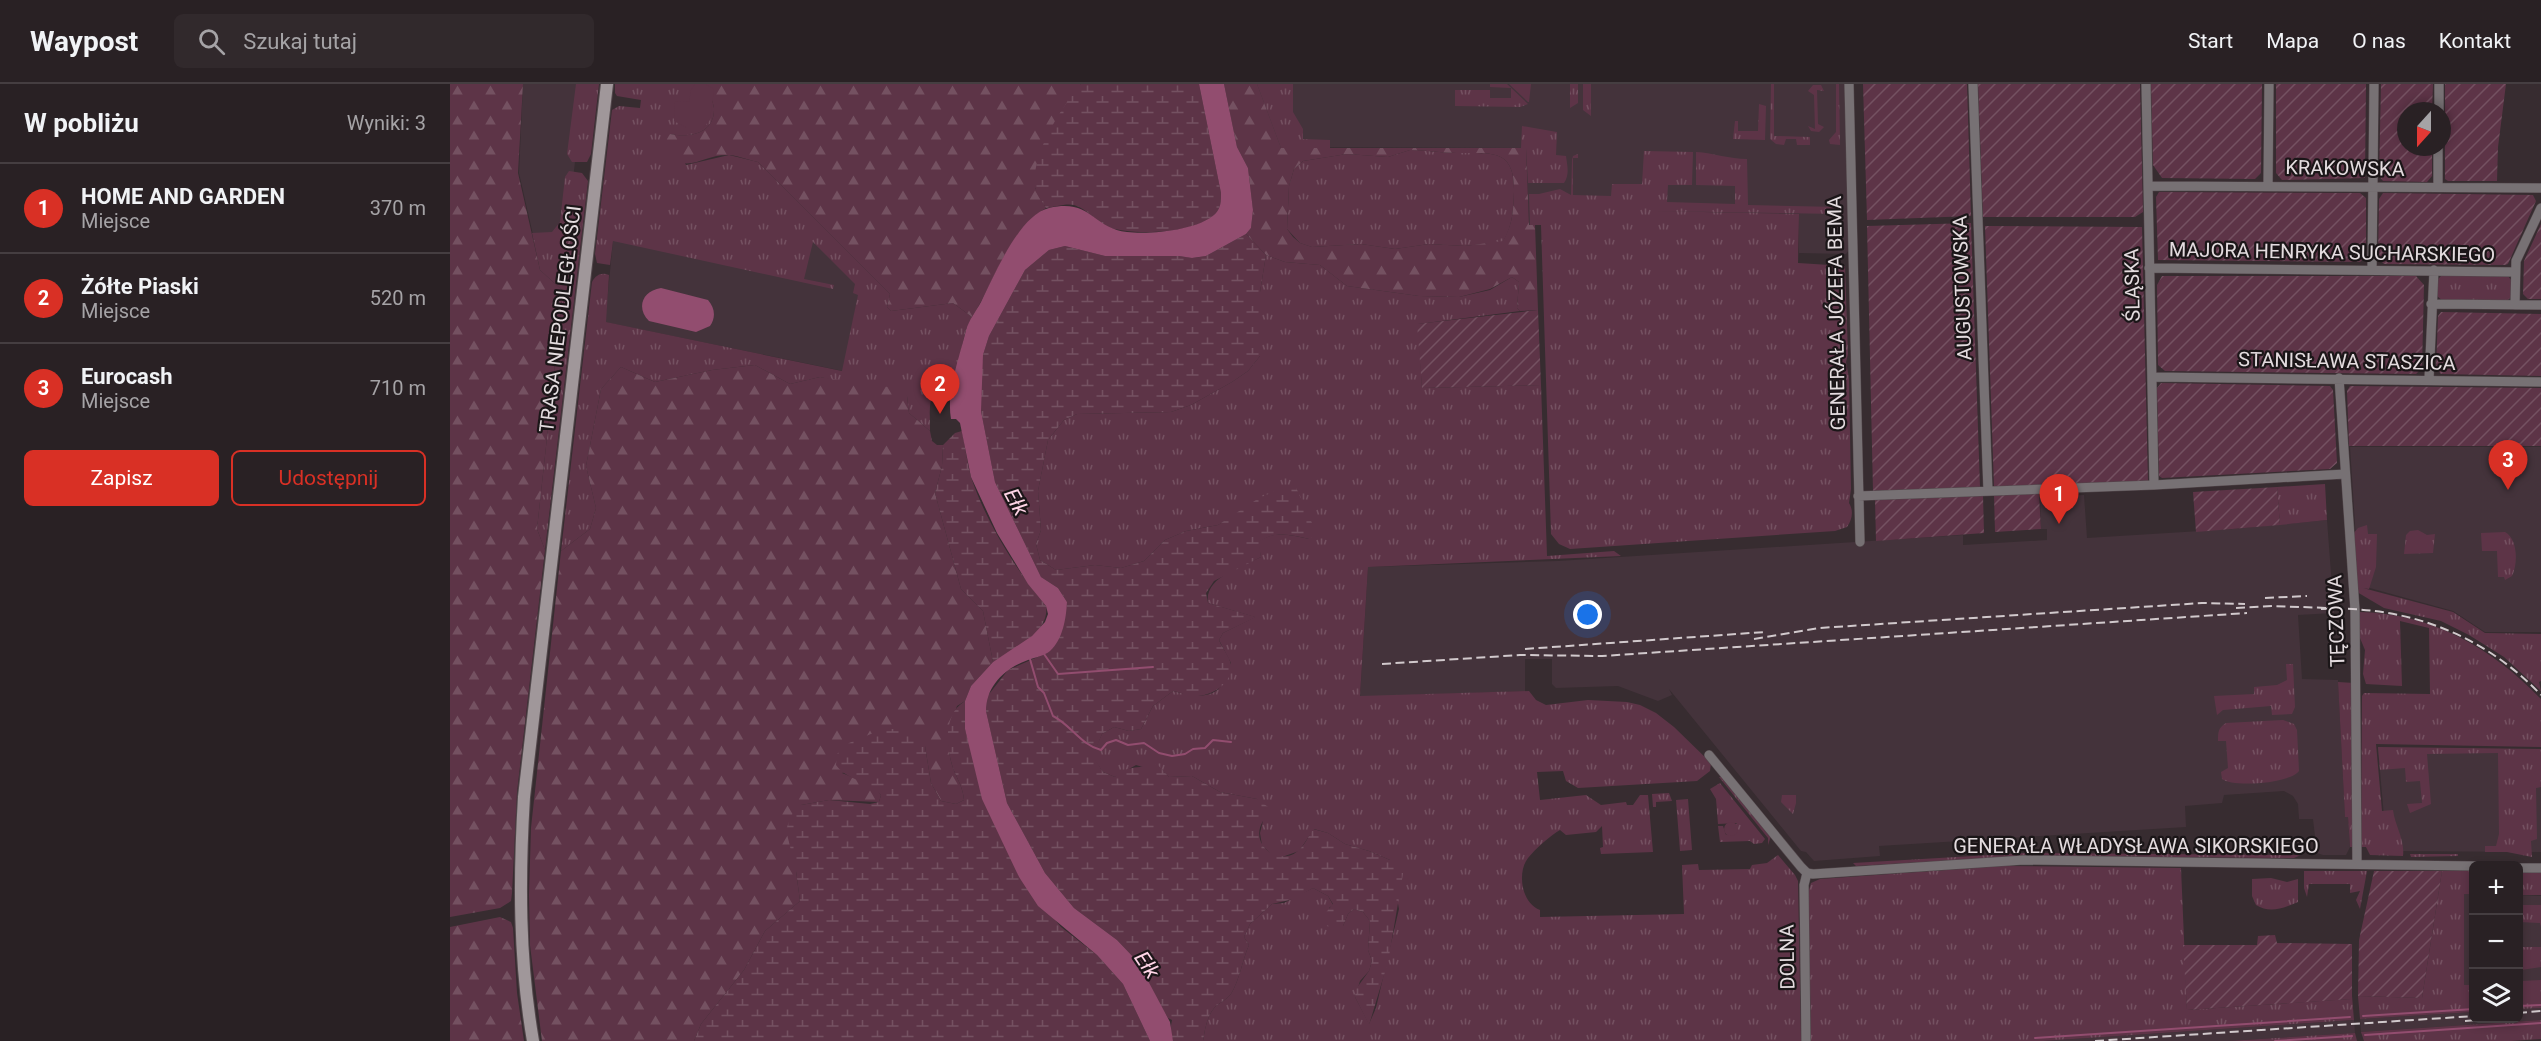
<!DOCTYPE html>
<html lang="pl">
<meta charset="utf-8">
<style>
body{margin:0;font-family:Roboto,sans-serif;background:#31292c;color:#f1f3f6}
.controls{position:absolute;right:18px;bottom:18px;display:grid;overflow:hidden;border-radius:9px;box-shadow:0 3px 9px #0003}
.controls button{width:54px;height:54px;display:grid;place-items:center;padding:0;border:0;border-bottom:2px solid #453e41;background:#292124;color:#f1f3f6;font:30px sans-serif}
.compass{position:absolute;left:1947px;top:18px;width:54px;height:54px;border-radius:50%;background:#292124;box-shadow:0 3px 9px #0003;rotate:201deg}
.you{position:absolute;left:1138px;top:531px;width:21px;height:21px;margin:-15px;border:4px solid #fff;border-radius:50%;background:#1a73e8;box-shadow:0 0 0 9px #1a73e833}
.badge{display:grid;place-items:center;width:39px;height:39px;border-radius:50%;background:#d93025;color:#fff;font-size:20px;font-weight:700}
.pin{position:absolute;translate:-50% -50px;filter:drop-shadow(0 2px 3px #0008)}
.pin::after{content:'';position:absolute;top:32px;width:21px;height:18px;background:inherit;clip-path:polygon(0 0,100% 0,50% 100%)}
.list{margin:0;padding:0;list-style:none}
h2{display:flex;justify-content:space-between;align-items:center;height:78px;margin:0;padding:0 24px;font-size:26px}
h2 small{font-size:20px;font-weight:400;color:#a5a3a6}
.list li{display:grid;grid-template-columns:39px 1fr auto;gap:18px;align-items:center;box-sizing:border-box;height:90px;padding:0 24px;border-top:2px solid #453e41}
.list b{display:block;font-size:22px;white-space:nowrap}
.list p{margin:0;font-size:20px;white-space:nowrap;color:#a5a3a6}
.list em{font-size:20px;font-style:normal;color:#a5a3a6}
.actions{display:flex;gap:12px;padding:18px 24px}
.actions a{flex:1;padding:14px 0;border:2px solid #d93025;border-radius:9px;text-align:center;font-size:21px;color:#d93025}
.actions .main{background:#d93025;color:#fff}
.icon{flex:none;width:33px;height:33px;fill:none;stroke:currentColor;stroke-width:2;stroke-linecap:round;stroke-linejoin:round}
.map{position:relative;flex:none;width:2091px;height:957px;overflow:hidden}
header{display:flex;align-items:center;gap:36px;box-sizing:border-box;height:84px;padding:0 30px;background:#292124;border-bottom:2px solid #453e41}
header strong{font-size:28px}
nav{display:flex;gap:33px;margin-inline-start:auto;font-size:21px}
.search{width:420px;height:54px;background:#31292c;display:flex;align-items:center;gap:15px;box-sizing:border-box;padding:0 21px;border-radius:9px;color:#a5a3a6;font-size:22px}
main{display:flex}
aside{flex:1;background:#292124}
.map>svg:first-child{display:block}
.built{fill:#44333b}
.grass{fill:url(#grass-tufts)}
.forest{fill:url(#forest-firs);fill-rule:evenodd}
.wetland{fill:url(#wetland-marsh)}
.park{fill:#5d3447}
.garden{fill:url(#garden-furrows)}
.water{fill:#924d6f}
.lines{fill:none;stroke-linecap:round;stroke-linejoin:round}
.stream{stroke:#924d6f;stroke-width:2}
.minor-casing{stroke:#53484c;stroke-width:10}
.secondary-casing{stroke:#53484c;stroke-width:14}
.minor{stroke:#777174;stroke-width:9}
.secondary{stroke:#a0979a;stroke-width:12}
.rail{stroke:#d1c9cc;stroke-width:2;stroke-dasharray:9 4.5;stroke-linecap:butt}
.labels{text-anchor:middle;stroke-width:4.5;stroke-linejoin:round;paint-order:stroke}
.street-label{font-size:20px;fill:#e4dcdf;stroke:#1b1618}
.water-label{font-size:21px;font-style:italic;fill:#ffd5e7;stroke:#1b1618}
</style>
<header>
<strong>Waypost</strong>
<div class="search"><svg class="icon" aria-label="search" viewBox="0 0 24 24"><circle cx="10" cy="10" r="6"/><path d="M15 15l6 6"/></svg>Szukaj tutaj</div>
<nav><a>Start</a><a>Mapa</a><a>O nas</a><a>Kontakt</a></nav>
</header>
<main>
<aside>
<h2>W pobliżu<small>Wyniki: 3</small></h2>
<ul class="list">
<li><span class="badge">1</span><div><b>HOME AND GARDEN</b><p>Miejsce</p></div><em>370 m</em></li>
<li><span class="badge">2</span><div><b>Żółte Piaski</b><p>Miejsce</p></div><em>520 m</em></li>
<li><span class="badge">3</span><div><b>Eurocash</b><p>Miejsce</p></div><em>710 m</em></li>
</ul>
<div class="actions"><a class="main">Zapisz</a><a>Udostępnij</a></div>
</aside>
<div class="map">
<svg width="2091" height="957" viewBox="0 0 2091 957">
<defs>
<pattern id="grass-tufts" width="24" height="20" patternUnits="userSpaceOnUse" patternTransform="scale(1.5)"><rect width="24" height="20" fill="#5d3447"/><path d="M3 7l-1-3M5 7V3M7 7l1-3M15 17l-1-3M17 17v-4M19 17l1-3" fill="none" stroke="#745161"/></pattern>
<pattern id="forest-firs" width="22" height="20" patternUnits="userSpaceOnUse" patternTransform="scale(1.5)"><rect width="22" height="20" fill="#5d3447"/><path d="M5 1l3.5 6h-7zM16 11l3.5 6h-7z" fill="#745161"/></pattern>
<pattern id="wetland-marsh" width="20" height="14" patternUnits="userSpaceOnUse" patternTransform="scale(1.5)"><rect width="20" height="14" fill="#5d3447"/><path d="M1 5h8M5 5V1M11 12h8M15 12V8" fill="none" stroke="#745161"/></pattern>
<pattern id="garden-furrows" width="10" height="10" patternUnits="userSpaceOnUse" patternTransform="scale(1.5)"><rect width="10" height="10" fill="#5d3447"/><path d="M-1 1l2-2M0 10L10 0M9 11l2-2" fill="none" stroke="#745161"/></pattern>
</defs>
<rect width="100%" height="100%" fill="#372c30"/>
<path class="built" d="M73,0H134L114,173L91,186L69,89Z
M801,0H1395L1399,166L1396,170L1349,169V130L1094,125V141H1079L1076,64L825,63Z
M291,82L411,198L393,287L155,238L163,157Z
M1900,363H2091V548H2035L2003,527L1909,501Z
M1634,411L1637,454L1783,445L1877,436L1884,529L1848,531L1852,595L1888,596L1895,732L1898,733L1900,763L1896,771H1873L1867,769L1863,735H1849L1848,720L1843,712L1834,707L1774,711L1772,719L1735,722L1736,743L1429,762L1430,772L1364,777L1356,768L1351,767L1219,605L1222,611L1208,617L1168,602L1106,604L1102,600V575H1075V607L910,613L918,483L1108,477L1513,451V461L1597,456V445H1591L1590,413Z
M1928,664L2091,666V768L1937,767Z
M2007,810H2023V907L2006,909Z
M2068,811L2091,812V901L2069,903Z
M2091,924V936L1911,948L1910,935L2023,928L2024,934H2068L2069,925Z
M1904,936L1905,949L1778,957H1593Z"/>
<path class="grass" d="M126,0H149L141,70L137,78H122L117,70Z
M165,0H247L259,5C260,11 263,18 264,24C265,50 239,54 220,50L236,81L279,71L308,78L440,210L437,223L441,227L503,219L522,233L516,245L505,292C476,298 480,323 480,347L459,329L457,312L370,293L340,300L305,281L262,286L205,298L171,283L151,305L136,382L146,424L140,445L111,467L142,198C146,191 151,188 159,191L156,238L392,287L408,211L403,209L405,200L363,158L354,195L384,201L383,205L163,157L160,181L147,179L145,170L162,26L169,22L190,24L191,16L167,12L165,9Z
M807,0H843V28L853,45V55L880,56V64H831Z
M1040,0H1057L1078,20L1070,23L1005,22V6H1040V14H1061V4L1040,3Z
M1059,0H1081L1079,18H1078Z
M1120,0H1128V19L1120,24Z
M1133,0H1141V32L1133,26Z
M1321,0H1324V52L1360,53V61H1347L1346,55H1336L1334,61L1326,60L1320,55Z
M1386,0H1389L1390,61L1380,60L1379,56L1386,48Z
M1363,1H1371L1374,7L1367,6L1368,40L1374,43L1369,48L1361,47L1358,42L1365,45L1364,11L1358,7Z
M1309,20L1316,22L1315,56L1283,55L1285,37H1288V47H1308Z
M1072,42L1107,48L1106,71L1116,72C1117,81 1120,90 1114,99H1078L1076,64H1071Z
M960,66C976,66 991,69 1007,69C1040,70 1065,63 1064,108C1063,129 1063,139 1053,158L1015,162L979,160L945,165L911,160L862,163L850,159L837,145L839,102L844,85L853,77L897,70L938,73Z
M1194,67L1243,68L1242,101H1218L1217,118L1285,120V102L1246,101V68C1264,69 1279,75 1297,75L1298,121L1388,123L1389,130L1201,127L1349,130L1348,179L1395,182L1398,270L1396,278L1399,294L1401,405L1399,419C1404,427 1402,436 1397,443L1385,447L1120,465L1109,460L1101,450L1091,141H1080L1079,110H1089L1110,105L1121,111L1122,76L1123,72L1128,70V74H1123V111L1161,112L1162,100H1192Z
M119,87L132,89L138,97L95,466L87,445L113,207L90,186L82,149L102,148L110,138L115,93Z
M816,171L835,178L870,181L897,202L969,212L1009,213L1040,206L1062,193L1069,198L1067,224L1070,227L968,240L972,304L1091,301L1097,472L1164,467L1171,472L918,483L910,612L1079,607L1086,616L1096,621L1138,616L1177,618L1190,621L1206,629L1224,643L1261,679L1260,687L1247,697L1128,704L1116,697L1113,687L1087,688L1090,716L1136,711L1151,721L1176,718L1177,721H1183L1190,711H1198L1203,768L1151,770L1150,764L1153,763L1152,742L1146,748L1116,751L1110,746C1101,751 1085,765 1078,774C1067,788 1071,819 1090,826V833L1234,830L1232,781L1248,780L1249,786L1300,785L1302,781L1317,779L1328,771L1345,791L1348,797L1351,957H753C755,945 757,931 766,922C771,918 777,915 781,910C790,895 792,877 799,861L794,853L800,840L822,820L834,819L863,804L878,812L883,821L879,824L893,842L898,830L904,825L913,828L920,837L918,866L922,877L919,887L910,897L905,913L919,940L926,924L949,825L940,776L919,767L895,760L878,749L864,745L849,767L832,773L822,771L812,761L810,749L813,737L807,715L770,708L742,692L719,693L707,681L696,684L686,681L665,693L653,688L642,672L652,650L664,643L679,647L691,645L703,622L723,607C738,611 761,617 772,601C776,595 778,585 781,579L769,556L773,549L805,533L758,519C754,493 792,483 811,473L808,458C825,446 840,451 860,455L787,430L768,441L736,447L715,456L694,477L671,484L645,481L606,486L590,476L586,460L591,446L588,407L598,356L614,336L627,330L721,328L741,321L782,298L798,287L810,272V208Z
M1993,190L2057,191L2062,197V212L2057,217H1993L1987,212L1988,195Z
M1875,400L1877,436L1830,441L1827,403Z
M1917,441L1918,450H1927L1926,483L1919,505L1913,504L2003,528L2035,549L2091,550V597L2089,598L2091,607L2054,573L2019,551L1991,537L1934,524L1907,508L1903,450L1908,444Z
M1968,446L1977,451L1985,450L1983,469L1954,470L1956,451L1960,447Z
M2055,448C2068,455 2068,480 2062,492L2055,496L2054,493H2048L2047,467H2032L2031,449Z
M1909,528C1981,529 2042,564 2091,615V663L1926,660L1932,727L1943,726C1945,742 1955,756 1953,772L1920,771L1916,763H1911L1912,612L1914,609L1980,610L1979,544L1950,537L1952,602L1916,600L1913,590L1915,566L1910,554Z
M1836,580H1843L1845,623L1842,630L1822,631L1821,622L1773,626L1767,631L1764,612L1804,610V603L1827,601L1837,596Z
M1888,598L1904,599L1902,763H1900L1898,733H1895Z
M1833,636L1844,640L1847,646L1849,687C1841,699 1783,704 1772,695L1771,688L1778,684L1776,657H1768C1768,648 1768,644 1776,639Z
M1928,663L2091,665V703L2086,704L2087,755L2081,757L2082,773L2057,768H2035V762H2046L2049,750L2048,669L1977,670L1981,720L1960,729L1957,720L1972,719L1970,697L1956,698L1955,684L1930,686Z
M1269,693H1272L1321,752L1318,761V754Z
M1270,699L1315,755L1312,759L1304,760L1300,757L1270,758L1268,742H1273L1276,751L1287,739L1268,740L1266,715L1260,705Z
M1219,709L1222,717L1206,718V723H1203L1202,710Z
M1332,711H1346V719L1343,730L1331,718Z
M1238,715L1242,766L1230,767L1226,716Z
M1575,769L1851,771L1844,774L1574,772L1406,782L1403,779Z
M1960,770H2008V772L1961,773Z
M1552,782L1731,784L1737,926L1901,915L1902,912L1904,936L1593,957H1361L1358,809L1361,799L1370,795Z
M1854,787H1917L1910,825L1906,816L1910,807L1900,809V800H1859L1857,813L1854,804Z
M1992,787H2023V810H2014V901H2023V928L1910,935L1908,912L1972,914Z
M2068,789H2091V811H2069Z
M1821,794L1837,798L1848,795V818C1834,824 1820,830 1806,821L1802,812V795Z
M2069,821H2091V843L2090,839L2069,838V850Z
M2069,859L2071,863H2091V883L2071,886L2072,897L2091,896V924L2069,925Z
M2091,936V955L2061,957H1914L1911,948Z
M1905,949L1907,957H1778Z"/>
<path class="forest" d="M0,0H73L68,89L90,186L113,207L87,445L95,466L67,708L62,809L61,817L50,824L0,833Z
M247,0H631L585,104L596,124C558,147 545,197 522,233L503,219L441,227L437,223L440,210L308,78C299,76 289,72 280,71C249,70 240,93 212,67V55L220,50C239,54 265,50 264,24C263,18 260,11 259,5Z
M774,0H807L831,64H1076L1079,141H1085L1088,226L1070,227L1067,224L1069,198L1062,193L1040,205L1009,213L969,212L897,202L870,181L835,178L816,171L796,150L801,144L803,126L798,84L787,63ZM960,66C976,66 991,69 1007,69C1040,70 1065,63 1064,108C1063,129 1063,139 1053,157L1015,162L979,160L945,165L911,160L862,163L850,159L843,153L837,145L839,102L844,85L853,77L897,70L938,73Z
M305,281L340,300L370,293L452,305L457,312L459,329L480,347L482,357L487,361H493L492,382L485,409L511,505L533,527L543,578L521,602L515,617L507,622C500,643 495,661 503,684C507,695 513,703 514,716L506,720L491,717L481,699L475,662L392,689L424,702L431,711L429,718L379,716L351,721L346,787L350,817L315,847L294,886L251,940L244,957H92L80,861L79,811L81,744L111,467L140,445L146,424L136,382L151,305L171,283L205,298L262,286Z
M50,833L61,838L63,844L67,909L74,957H0V843Z"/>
<path class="wetland" d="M631,0H749L771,109C771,117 771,124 765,130C745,150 683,152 658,143C646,139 637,124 624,121C616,119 604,123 596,124C593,118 586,110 585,103C581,70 611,24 631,0Z
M796,150L816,171L810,208V272L798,287L782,298L741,321L721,328L627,330L614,336L598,356L588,407L591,446L586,460L590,476L606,486L645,481L671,484L694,477L715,456L736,447L768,441L809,414L844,399L866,448L860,455C841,451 825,446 809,458L811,473L764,497L756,509L758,519L806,533L773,549L769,556C772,564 780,573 781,581C783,601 759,614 741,612C735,611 729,608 723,607L703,622L691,645L679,647L664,643L652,650L643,672L653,688L665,693C679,680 690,685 707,680L719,693L742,692L770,708L807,715L825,728C821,731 815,734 813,737C798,761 831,785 850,765C855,760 859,752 863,745L878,749L895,760L919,767L940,776L955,778L938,878L919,941L905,913L906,905L919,887L922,877L918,866L920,837L913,828L904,825L898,830L893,842L886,846L877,842L873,832L883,820L878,812L863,804L844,815L822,820L800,840L794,853L799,861C792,877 790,895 781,910C777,915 771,918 766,922C757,931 755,945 753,957H723L720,947L722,936L718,934L708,917L688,878L667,856L624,824L595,789L557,719L536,627V614L558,586L590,572L612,547L617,518L608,504L591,493L545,398L531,327V285L533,271L539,252L575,186L599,166L615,162L655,172H729L743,174L756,172Z
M512,347C515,362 517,378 521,393C536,438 566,486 596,522C600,549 563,565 543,578L533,527L511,505L485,409L492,382L493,361L505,349Z
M515,617V645L524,677L569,793L611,843L647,871L673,900L700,957H244L251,940L294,886L315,847L350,817L346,787L336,746L341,732L351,721L379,716L420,720L429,718L431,711C419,696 397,697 386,681L387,670L399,659L433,645H457L475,662L481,699L491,717L506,720L514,716C513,703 507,695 503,684C496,663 493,630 515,617Z"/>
<path class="park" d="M245,0H255L264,5L260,36L253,44H237L224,37L225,17L239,18L241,6Z
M1274 745a7 7 0 1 1 14 0a7 7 0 1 1-14 0Z"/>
<path class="garden" d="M1413,0H1517L1521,132L1417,136Z
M1528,0H1690L1693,128L1685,133H1533Z
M1701,0H1812L1811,89L1805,95L1712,94L1703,81Z
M1826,0H1916L1915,94L1832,96L1826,89Z
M1931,0H1983L1982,27H1956V63H1982V92L1977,98L1933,97L1929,92Z
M1995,0H2056L2048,63L2047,97H1998L1995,95Z
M1709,108L1910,109L1916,114V172L1910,178L1708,176L1706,113Z
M1933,109L2083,111L2086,117L2058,180L2055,181L1934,180L1928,174L1929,115Z
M1521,139L1530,403L1423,407L1417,142Z
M2091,140V215H2078L2073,210L2074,177Z
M1535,142L1692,143L1698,397L1544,403Z
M1712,192H1966L1974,201L1972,284L1966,290L1715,287L1708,281L1707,201Z
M1088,226L1091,301L972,304L967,240Z
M1991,228L2091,230V292L1991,290L1986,284L1988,232Z
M1711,299L1880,302L1883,306L1887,379L1880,385L1712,394L1709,392L1707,304Z
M1900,302L2091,304V362H1899L1897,307Z
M1827,403L1830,441L1746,448L1743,408Z
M1589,409L1591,445L1545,448L1544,410Z
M1533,411L1534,449L1426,457L1425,415Z
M1924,787H1992L1972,914L1908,912L1909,856Z
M1825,851L1827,859L1902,860V915L1737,926L1733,861H1807L1808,852Z"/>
<path class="water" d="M749,0H774L787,63L798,84L803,126L801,144L796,150L756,172L742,174L729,172H655L615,162L599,166L575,186L539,252L533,271L531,327L545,398L591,493L608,504L617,518C616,535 613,555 600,567C594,572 586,573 578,576C555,584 536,602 536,627L557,719L595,789L624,824L667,856L688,878L720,938L723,957H700L673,900L647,871L588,822L569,793L532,715L515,645V617L521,602L543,578L582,552L595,538L598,530L596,522L578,500L547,449L521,393L510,339L506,335H501C496,308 510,272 516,246C519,236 526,227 531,218C544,192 569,131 599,124C641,114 642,144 677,148C699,151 749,146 765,130C771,124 771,117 771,109Z
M211,204L258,216C265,224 266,233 260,242L246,248L199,237C186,224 192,207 211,204Z"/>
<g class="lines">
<path class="stream" d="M594,570L608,590L703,583
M580,575L588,603L594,609L603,632C621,641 631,661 651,666L657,659L666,656L678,661L694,659L709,669L722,672L735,670L743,665L755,664L763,656L781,658
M2068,922L2091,921
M1913,932L2024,925
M1915,951L2091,939
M1585,954L1900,933
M1825,957L1902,952"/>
<defs>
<path id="minor" d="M1399,0L1410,458
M1523,0L1538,407
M1696,0L1704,401
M1989,27V0
M1699,102L2091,104
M1818,102L1819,0
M1988,103V63
M1699,184L2064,188
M1922,186L1924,0
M1981,220L2091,221
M2065,221L2066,177L2091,124
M1702,293L2091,298
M1889,294L1905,526L1907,779
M1979,295L1984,186
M1408,412L1704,401L1895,390
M1259,671L1351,783L1357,789L1363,790L1574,776L2024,782
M2068,784H2091
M1356,957L1354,801L1357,789"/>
<path id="secondary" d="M83,957C69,876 69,795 74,713L157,0"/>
</defs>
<use href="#minor" class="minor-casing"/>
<use href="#secondary" class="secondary-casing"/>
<use href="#minor" class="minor"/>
<use href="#secondary" class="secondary"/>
<path class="rail" d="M1815,514L1857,512
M1786,524L1822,522L1879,524
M1871,525C1956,521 2033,550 2091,611
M1304,555L1369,544L1752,519L1795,520
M1075,565L1315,548
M932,580L1070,571L1152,572L1797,529
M2068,929L2091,927
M2015,937L2057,934
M1645,957L2024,932"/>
</g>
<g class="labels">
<g class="street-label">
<text transform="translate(1895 84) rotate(1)" y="7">KRAKOWSKA</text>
<text transform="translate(1882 168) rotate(1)" y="7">MAJORA HENRYKA SUCHARSKIEGO</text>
<text transform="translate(1682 201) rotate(-91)" y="7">ŚLĄSKA</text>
<text transform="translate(1512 204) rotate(-92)" y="7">AUGUSTOWSKA</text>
<text transform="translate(1386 229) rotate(-91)" y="7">GENERAŁA JÓZEFA BEMA</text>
<text transform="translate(110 235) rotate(-83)" y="7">TRASA NIEPODLEGŁOŚCI</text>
<text transform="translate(1897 277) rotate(1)" y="7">STANISŁAWA STASZICA</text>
<text transform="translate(1886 537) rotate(-92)" y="7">TĘCZOWA</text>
<text x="1686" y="769">GENERAŁA WŁADYSŁAWA SIKORSKIEGO</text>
<text transform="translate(1337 873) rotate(-91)" y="7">DOLNA</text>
</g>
<g class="water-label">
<text transform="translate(566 418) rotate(62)" y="7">Ełk</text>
<text transform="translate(697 881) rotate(56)" y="7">Ełk</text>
</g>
</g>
</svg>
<div class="controls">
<button>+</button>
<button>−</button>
<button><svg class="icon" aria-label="layers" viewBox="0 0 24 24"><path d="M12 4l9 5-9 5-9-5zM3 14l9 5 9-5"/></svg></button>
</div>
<svg class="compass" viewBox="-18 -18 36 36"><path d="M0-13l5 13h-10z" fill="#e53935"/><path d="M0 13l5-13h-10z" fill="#a5a3a6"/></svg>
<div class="you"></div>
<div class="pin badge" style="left:1609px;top:440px">1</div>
<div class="pin badge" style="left:490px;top:330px">2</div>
<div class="pin badge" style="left:2058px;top:406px">3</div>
</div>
</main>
